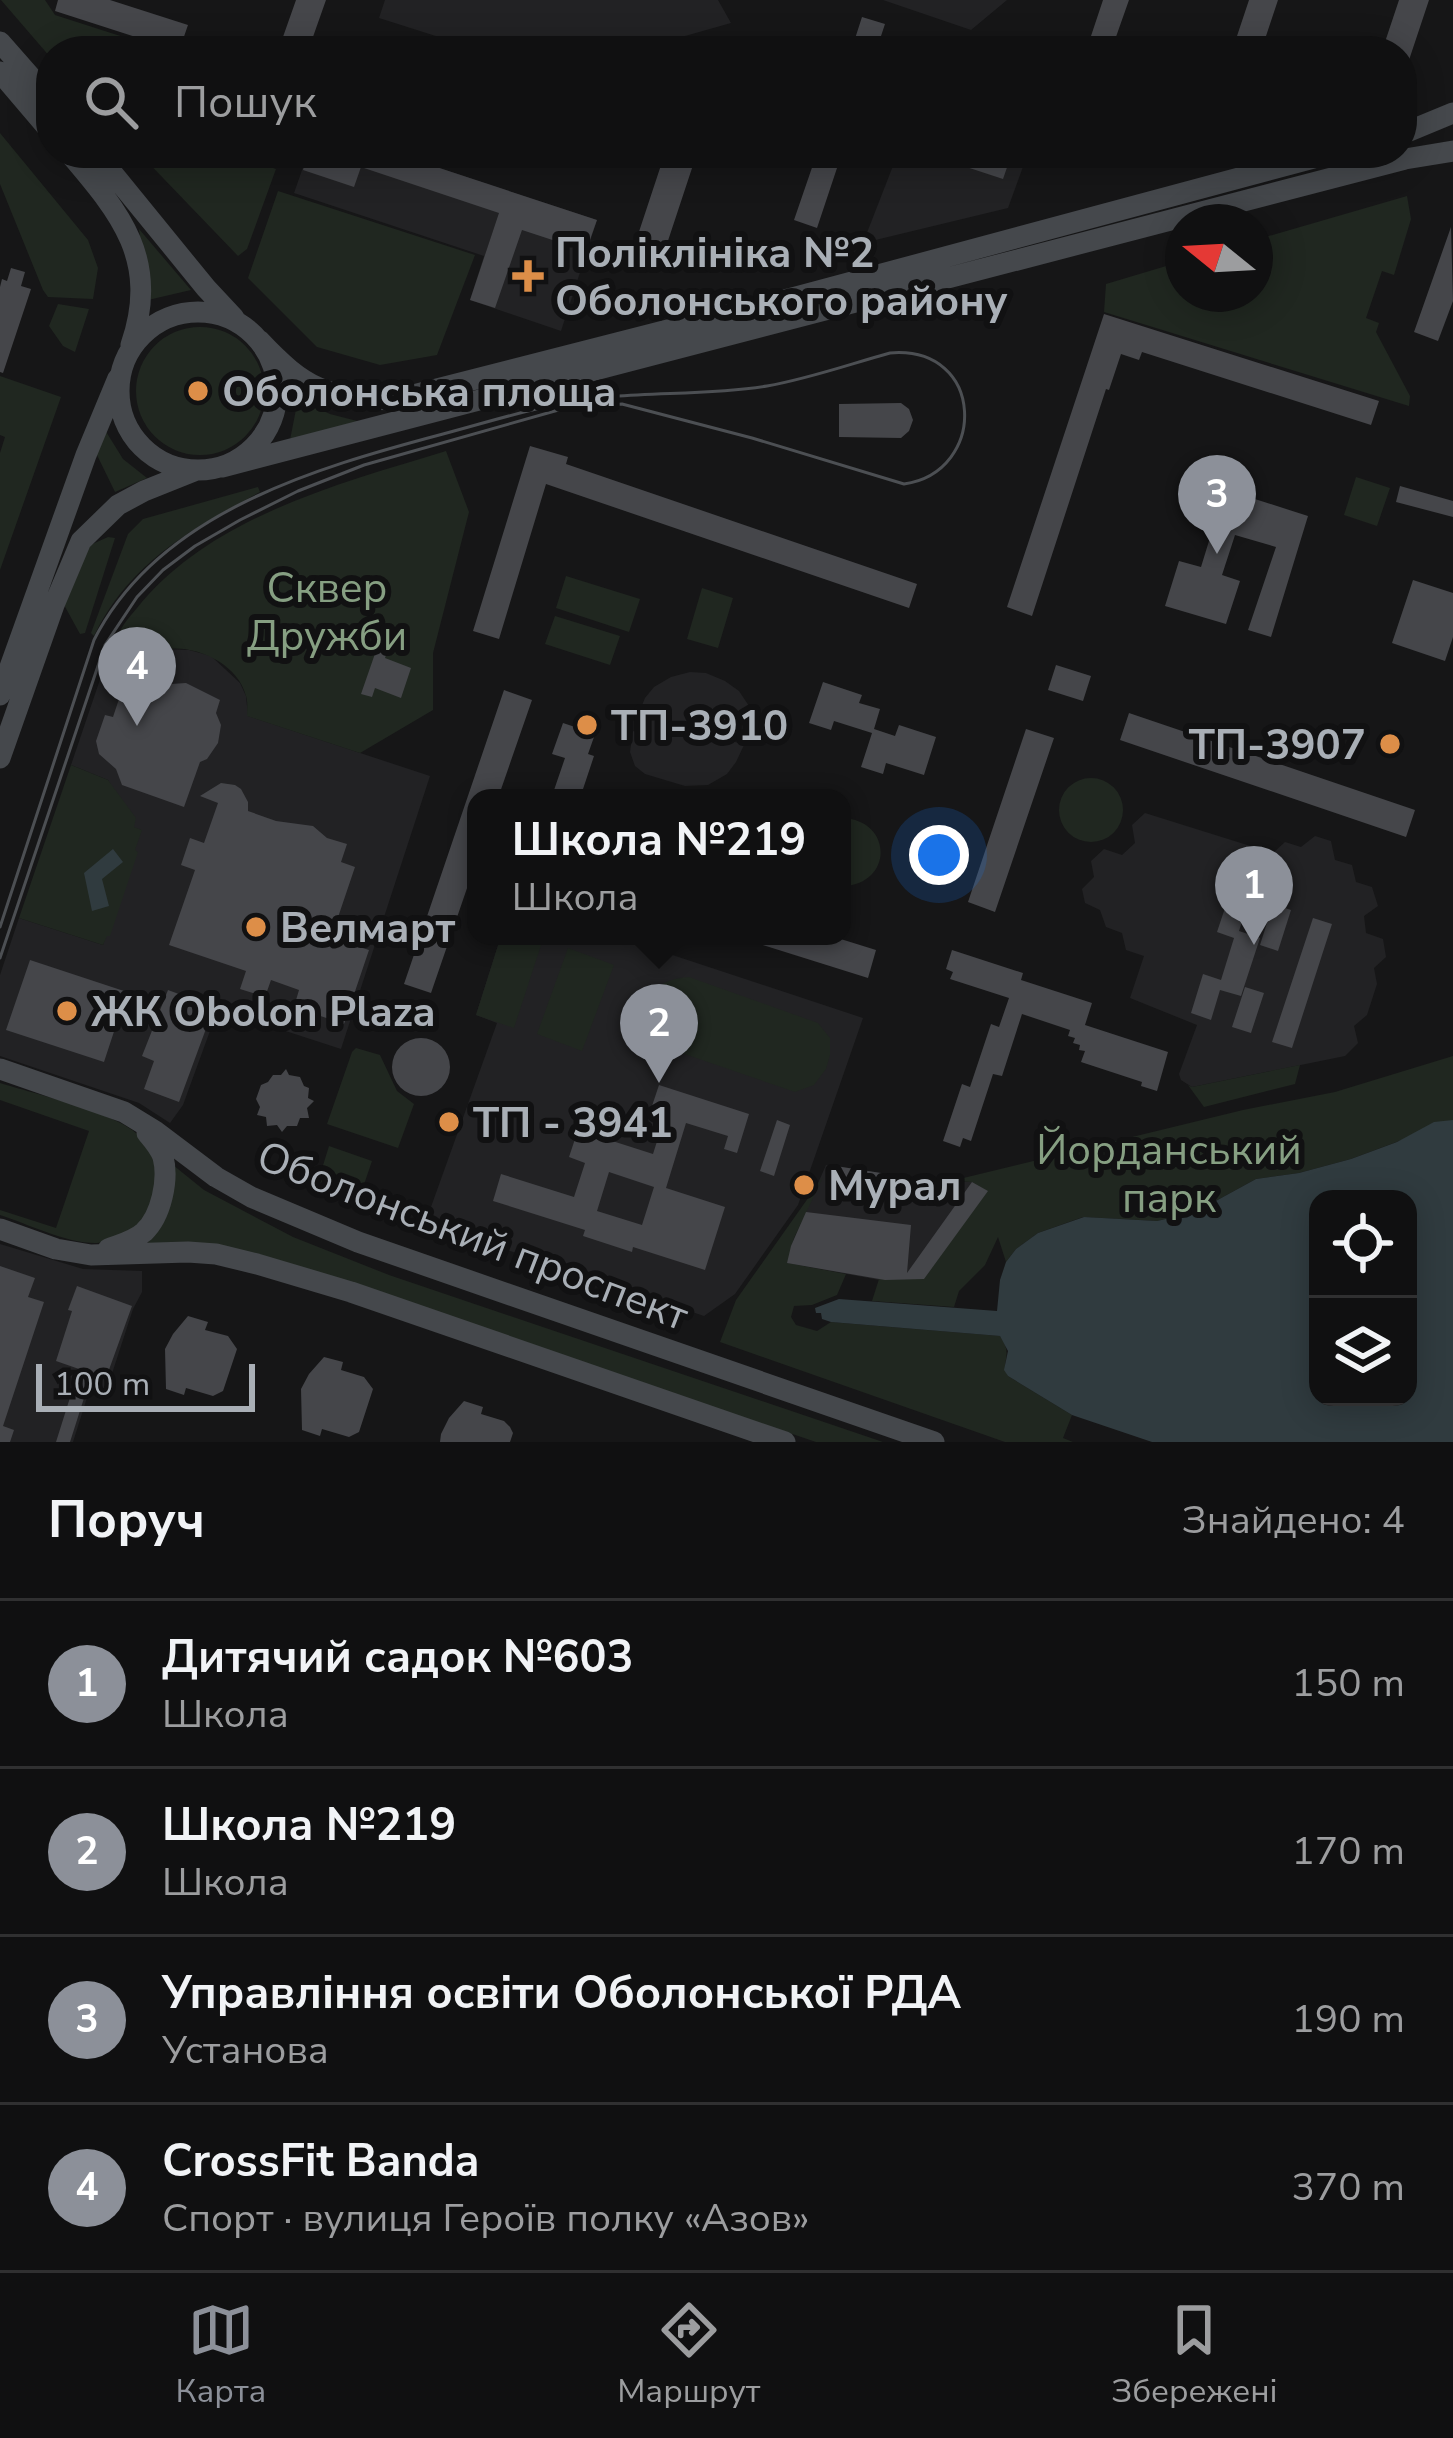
<!DOCTYPE html>
<html lang="uk">
<meta charset="utf-8">
<style>
body{margin:0;font-family:"Nunito Sans",sans-serif;background:#1e1e1f;color:#f1f3f6}
.controls{position:absolute;right:36px;bottom:36px;display:grid;overflow:hidden;border-radius:24px;box-shadow:0 6px 30px #0003}
.controls button{width:108px;height:108px;display:grid;place-items:center;padding:0;border:0;border-bottom:3px solid #303031;background:#101011;color:#f1f3f6;font:60px sans-serif}
.compass{position:absolute;left:1165px;top:204px;width:108px;height:108px;border-radius:50%;background:#101011;box-shadow:0 6px 30px #0003;rotate:288deg}
.scale{position:absolute;left:36px;bottom:30px;width:219px;box-sizing:border-box;padding-left:12px;border:6px solid #a9afb6;border-top:0;font-size:33px;line-height:42px;white-space:nowrap;color:#a9afb6;-webkit-text-stroke:9px #111112;paint-order:stroke}
.you{position:absolute;left:939px;top:855px;width:42px;height:42px;margin:-30px;border:9px solid #fff;border-radius:50%;background:#1a73e8;box-shadow:0 0 0 18px #1a73e833}
.badge{display:grid;place-items:center;width:78px;height:78px;border-radius:50%;background:#8c9099;color:#fff;font-size:39px;font-weight:700}
.pin{position:absolute;translate:-50% -99px;filter:drop-shadow(0 3px 6px #0008)}
.pin::after{content:'';position:absolute;top:63px;width:42px;height:36px;background:inherit;clip-path:polygon(0 0,100% 0,50% 100%)}
.popup{position:absolute;left:467px;top:789px;width:384px;height:156px;box-sizing:border-box;display:grid;place-content:center;border-radius:24px;background:#101011;filter:drop-shadow(0 3px 9px #0005);font-size:39px;white-space:nowrap;color:#9c9d9f}
.popup b{font-size:45px;color:#f1f3f6}
.popup::after{content:'';position:absolute;left:50%;top:100%;margin-left:-24px;border:24px solid transparent;border-top-color:#101011}
.list{margin:0;padding:0;list-style:none}
h2{display:flex;justify-content:space-between;align-items:center;height:156px;margin:0;padding:0 48px;font-size:51px}
h2 small{font-size:39px;font-weight:400;color:#9c9d9f}
.list li{display:grid;grid-template-columns:78px 1fr auto;gap:36px;align-items:center;box-sizing:border-box;height:168px;padding:0 48px;border-top:3px solid #303031}
.list b{display:block;font-size:45px;white-space:nowrap}
.list p{margin:0;font-size:39px;white-space:nowrap;color:#9c9d9f}
.list em{font-size:39px;font-style:normal;color:#9c9d9f}
.icon{flex:none;width:66px;height:66px;fill:none;stroke:currentColor;stroke-width:2;stroke-linecap:round;stroke-linejoin:round}
.map{position:relative;flex:none;width:1453px;height:1442px;overflow:hidden}
.search{position:absolute;background:#101011;box-shadow:0 6px 30px #0003;left:36px;right:36px;top:36px;height:132px;display:flex;align-items:center;gap:30px;box-sizing:border-box;padding:0 42px;border-radius:48px;color:#9c9d9f;font-size:45px}
.sheet{height:828px;background:#101011}
nav{display:flex;justify-content:space-around;align-items:center;box-sizing:border-box;height:168px;border-top:3px solid #303031;background:#101011;font-size:33px;color:#9c9d9f}
nav a{display:grid;justify-items:center;gap:6px}
nav .on{color:#8c9099}
.map>svg:first-child{display:block}
.built{fill:#222224}
.green{fill:#202720}
.water{fill:#303b3f;fill-rule:evenodd}
.building{fill:#45464a;fill-rule:evenodd}
.lines{fill:none;stroke-linecap:round;stroke-linejoin:round}
.secondary{stroke:#45484c;stroke-width:21}
.tram{stroke:#4c4f53;stroke-width:3}
.poi-dot{fill:#dd8e48;stroke:#111112;stroke-width:4.5}
.labels{text-anchor:middle;stroke-width:12;stroke-linejoin:round;paint-order:stroke}
.poi-label{font-size:42px;font-weight:bold;fill:#a9afb6;stroke:#111112;text-anchor:start}
.park-label{font-size:42px;fill:#869f82;stroke:#111112}
.street-label{font-size:42px;fill:#a9afb6;stroke:#111112}
</style>
<div class="map">
<svg width="1453" height="1442" viewBox="0 0 1453 1442">
<rect width="100%" height="100%" fill="#161617"/>
<path class="built" d="M385,0H718L731,23L632,51H483L379,18Z
M883,0H1007L971,30Z
M308,153H394L597,220L561,331L470,300L484,256L294,193Z
M898,153H1028L1008,208L863,243Z
M163,649L189,650L211,656L240,683L246,696L248,716L430,776L341,1049L218,1009L183,1105L170,1123L139,1103L0,1056V975L19,918L103,945L141,830L133,827L108,780L71,765L109,653L130,658Z
M690,672L706,673L725,681L739,691L749,706L751,725L733,722L729,740L744,745L736,762L727,774L708,785L685,786L645,774L635,766L630,752L633,731L641,733L647,713L640,710L645,698L654,687L671,677Z
M1145,813L1273,853L1285,842L1301,847L1315,836L1331,841L1335,860L1352,865L1356,882L1372,887L1378,906L1364,916L1366,933L1383,939L1386,957L1374,968L1377,984L1367,1015L1354,1026L1358,1043L1345,1056L1192,1087L1181,1080L1179,1074L1197,1025L1130,998L1144,956L1126,950L1122,933L1106,927L1100,910L1085,903L1082,889L1094,877L1091,861L1104,849L1122,855L1135,843L1132,825Z
M501,936H615L863,1018L798,1205L735,1294L704,1316L427,1223L422,1232L497,1023L476,1015Z
M826,1165L940,1182H972L988,1191L924,1279L885,1281L787,1263L794,1238Z
M0,1244L83,1269L142,1271V1292L133,1309L107,1389L91,1385L73,1442H0Z"/>
<path class="green" d="M1,0H45L55,15L167,51H51V58Z
M0,133L88,240L98,268L93,299L48,297L43,290L0,184Z
M139,153H229L276,169L247,249L238,256Z
M278,191L475,255L437,355L380,365L317,347L248,278Z
M1407,196L1411,219L1394,275L1382,271L1366,318L1379,323L1376,332L1410,396L1409,406L1104,312L1106,284L1183,261V294H1255V240Z
M139,229L191,290L148,300Z
M58,304L89,309L75,352L63,346L49,326Z
M136 391a64 64 0 1 1 128 0a64 64 0 1 1-128 0Z
M0,376L61,397L0,570V453L5,437L0,435Z
M298,399L330,414L361,422L290,440Z
M105,430L123,459L147,478L115,492L96,453Z
M446,451L469,512L433,653V710L360,753L247,716C247,709 248,702 246,696C238,664 197,645 167,649C145,651 146,662 120,655C110,638 126,621 137,608C210,517 338,484 446,451Z
M1356,477L1390,488L1377,526L1344,515Z
M258,487L260,492C191,529 129,563 94,636L91,633L128,534L143,519Z
M108,537L115,538L85,633L80,634L63,603L88,546Z
M566,576L640,599L629,632L556,608Z
M702,588L733,598L718,648L687,639Z
M555,616L620,636L610,665L545,644Z
M71,765L108,780L136,818L134,827L142,830L135,850L138,852L110,936H107L103,945L19,918Z
M1059 810a32 32 0 1 1 64 0a32 32 0 1 1-64 0Z
M842,818C894,820 893,885 842,886Z
M501,936H544L514,1028L476,1015Z
M568,948L614,965L582,1051L537,1034Z
M689,977L818,1023L830,1038V1055L826,1069L814,1085L795,1092L664,1047C630,1015 644,980 689,977Z
M356,1048L380,1055L397,1091L414,1104L398,1148L327,1124L352,1052Z
M1453,1056V1121L1351,1159L1299,1173L1256,1179L1203,1208L1183,1215L1157,1221L1083,1217L1038,1233L1016,1249L1006,1262L998,1237L985,1265L959,1291L954,1307L872,1301L879,1279L924,1278L987,1191L972,1182L951,1181L1243,1110L1335,1092Z
M1300,1065L1295,1084L1204,1107L1188,1085L1192,1087Z
M0,1083C32,1093 116,1113 137,1134C176,1171 151,1240 97,1243C68,1244 28,1224 0,1215V1210L56,1228L89,1131L0,1100Z
M329,1146L372,1161L358,1202L316,1188Z
M173,1165L204,1190L293,1237L389,1275L883,1442H816L379,1295L144,1247C167,1222 176,1199 173,1165Z
M823,1177L794,1238L788,1263L846,1274L837,1295L812,1305L794,1306L791,1317L796,1325L817,1331L831,1322L1000,1336C1014,1355 1000,1361 1008,1376L1072,1415L1063,1438L1073,1442H1005L720,1342L736,1300Z"/>
<path class="water" d="M113,849L123,862L102,879L109,906L92,911L84,873Z
M1453,1120V1442H1152L1072,1415L1008,1376L1004,1370L1008,1351L1000,1336L831,1322L822,1319L821,1313H816L815,1308L839,1299L997,1311L1000,1280L1006,1262L1016,1249L1038,1233L1084,1217L1157,1221L1183,1215L1203,1208L1256,1179L1299,1173L1351,1159L1397,1142L1434,1122ZM1318,1199H1408V1397H1318Z"/>
<path class="building" d="M58,0H110L188,25L179,51L55,11Z
M296,0H326L308,51H278Z
M1103,0H1129L1111,51H1086Z
M1249,0H1278L1261,51H1232Z
M1399,0H1429L1404,75H1402V51H1382Z
M862,17L885,24L876,51H851Z
M308,153H394L597,220L586,251L522,230L495,308L470,300L499,213L361,167L354,187L303,170Z
M665,153H697L658,271L629,262Z
M817,153H842L817,228L794,220Z
M930,153H1012L1003,179L930,155Z
M1451,227L1453,301L1438,341L1414,332Z
M11,268L25,272L21,286L31,289L3,373L0,372V287L2,279L7,281Z
M1104,314L1379,401L1371,425L1142,352L1139,360L1121,354L1109,390L1106,389L1032,616L1007,607Z
M901,403L909,409L913,420L909,431L901,438L839,437V404Z
M530,446L568,457L566,464L917,584L909,608L546,484L499,639L473,631Z
M1205,483L1308,516L1271,637L1248,630L1276,547L1235,535L1222,575L1240,581L1226,624L1165,606L1179,561L1201,567L1213,528L1193,522Z
M1400,486L1453,501V517L1396,502Z
M1413,580L1453,593V637L1445,661L1392,643Z
M378,645L388,649L385,658L411,668L401,698L375,688L372,697L361,694Z
M1056,665L1091,676L1083,701L1048,690Z
M129,669L171,684L186,683L220,700L216,713L221,725L218,743L207,759L200,762L184,807L122,785L116,769L99,754L96,741L105,715L113,717Z
M823,682L862,695L859,703L880,709L874,729L895,736L899,725L936,737L924,775L886,763L883,774L861,767L872,733L834,721L831,730L809,723Z
M504,690L532,700L498,798H476V862L431,993L404,984Z
M580,713L600,720L588,754L594,756L580,798H558L552,796L565,758L552,754L563,723L575,727Z
M1129,713L1415,810L1406,837L1120,740Z
M1026,729L1054,738L995,912L968,902Z
M221,783L235,785L241,789L248,802V811L276,821L313,826L327,838L347,844L341,862L355,867L331,938L369,950L344,1024L294,1007L299,990L271,980L265,997L240,989L246,971L169,945L195,870L181,865L190,838L204,843L218,803L200,796Z
M1231,890L1250,896L1239,931L1260,938L1241,996L1220,990L1211,1020L1191,1013L1203,974L1221,980L1234,938L1217,932Z
M1273,904L1291,910L1278,951L1260,945Z
M1313,918L1332,924L1292,1048L1272,1042Z
M744,936H831L876,950L868,978L744,939Z
M952,950L1023,973L1021,980L1092,1003L1085,1025L1168,1052L1157,1091L1141,1086L1142,1082L1081,1062L1085,1051L1079,1050L1080,1045L1073,1043L1075,1038L1068,1036L1070,1030L1022,1014L1002,1076L993,1074L971,1141L963,1138L960,1147L943,1141L962,1084L970,1087L991,1024L999,1027L1009,998L950,979L953,972L946,969Z
M30,960L127,992L104,1062L6,1030Z
M1245,987L1264,993L1251,1033L1232,1027Z
M168,990L214,1007L179,1102L144,1089L154,1061L142,1056Z
M392 1067a29 29 0 1 1 58 0a29 29 0 1 1-58 0Z
M286,1069L289,1075L300,1077L304,1086L309,1088L308,1098L314,1101L307,1108L309,1118H300L297,1126H287L282,1132L277,1125L267,1126L266,1117L257,1115L260,1107L256,1099L261,1085L268,1082L273,1075H281Z
M659,1085L749,1114L737,1153L724,1149L728,1136L686,1123L666,1188L725,1207L705,1270L633,1247L632,1252L583,1236L585,1230L493,1201L501,1174L574,1197L585,1163L569,1157L578,1130L653,1154L665,1116L650,1112ZM609,1172L654,1187L642,1225L597,1211Z
M777,1120L790,1125L774,1176L760,1171Z
M829,1165L940,1182L938,1195L827,1178Z
M972,1182L988,1191L924,1279L885,1280L787,1263L791,1246L806,1212L911,1225L907,1273Z
M0,1266L35,1278L28,1297L44,1302L3,1426L14,1430L10,1442H0Z
M77,1286L132,1306L106,1378L92,1373L70,1442H56L79,1369L56,1361L72,1311L68,1310Z
M188,1316L208,1322L205,1330L228,1336L237,1349L223,1391L213,1396L186,1388L184,1395L166,1389L165,1349L173,1334Z
M324,1357L343,1362L341,1370L364,1377L373,1389L359,1432L349,1437L322,1429L320,1436L302,1430L301,1389L309,1374Z
M464,1401L483,1407L481,1414L504,1421L510,1427L513,1433L510,1442H440L441,1434L449,1418Z"/>
<g class="lines">
<path class="secondary" d="M0,42L51,100
M0,72L51,132
M1402,134L1453,113
M69,153C121,214 160,260 131,345
M96,153L206,288L234,318
M119 391a79 79 0 1 1 158 0a79 79 0 1 1-158 0Z
M259,340C305,389 326,398 394,400L800,296L1332,153
M222,467L1405,159L1453,151
M0,695L86,455L118,378
M0,758L54,605L81,541L118,505L144,491L194,471
M0,1069L124,1112L155,1131L216,1177L251,1197L358,1242L934,1442
M0,1229L56,1249L91,1255L188,1252L216,1254L257,1264L351,1292L785,1442
M108,1249C121,1244 134,1241 144,1232C161,1216 169,1180 163,1157C160,1148 153,1140 147,1133"/>
<path class="tram" d="M0,927L94,640C158,513 315,468 443,434C481,424 519,412 558,404C626,390 698,397 767,386C808,379 850,364 890,353C986,345 988,472 904,484L752,438L622,404L562,409L364,465L298,491L240,520L195,546L163,570L137,597L105,645L0,958"/>
</g>
<g class="poi-dot">
<path d="M522 258h12v12h12v12h-12v12h-12v-12h-12v-12h12z"/>
<circle cx="198" cy="391" r="12"/>
<circle cx="587" cy="725" r="12"/>
<circle cx="1390" cy="744" r="12"/>
<circle cx="256" cy="927" r="12"/>
<circle cx="67" cy="1011" r="12"/>
<circle cx="449" cy="1122" r="12"/>
<circle cx="804" cy="1185" r="12"/>
</g>
<g class="labels">
<g class="poi-label">
<text x="555" y="267">Поліклініка №2<tspan x="555" dy="48">Оболонського району</tspan></text>
<text x="222" y="406">Оболонська площа</text>
<text x="611" y="740">ТП-3910</text>
<text x="1366" y="759" text-anchor="end">ТП-3907</text>
<text x="280" y="942">Велмарт</text>
<text x="91" y="1026">ЖК Obolon Plaza</text>
<text x="473" y="1137">ТП - 3941</text>
<text x="828" y="1200">Мурал</text>
</g>
<g class="park-label">
<text x="327" y="602">Сквер<tspan x="327" dy="48">Дружби</tspan></text>
<text x="1169" y="1164">Йорданський<tspan x="1169" dy="48">парк</tspan></text>
</g>
<g class="street-label">
<text transform="translate(473 1235) rotate(21)" y="15">Оболонський проспект</text>
</g>
</g>
</svg>
<div class="controls">
<button><svg class="icon" aria-label="locate" viewBox="0 0 24 24"><circle cx="12" cy="12" r="6"/><path d="M12 2v4M12 18v4M2 12h4M18 12h4"/></svg></button>
<button><svg class="icon" aria-label="layers" viewBox="0 0 24 24"><path d="M12 4l9 5-9 5-9-5zM3 14l9 5 9-5"/></svg></button>
</div>
<svg class="compass" viewBox="-18 -18 36 36"><path d="M0-13l5 13h-10z" fill="#e53935"/><path d="M0 13l5-13h-10z" fill="#9c9d9f"/></svg>
<div class="scale">100 m</div>
<div class="you"></div>
<div class="pin badge" style="left:1254px;top:945px">1</div>
<div class="pin badge" style="left:659px;top:1083px">2</div>
<div class="popup"><b>Школа №219</b>Школа</div>
<div class="pin badge" style="left:1217px;top:554px">3</div>
<div class="pin badge" style="left:137px;top:726px">4</div>
<div class="search"><svg class="icon" aria-label="search" viewBox="0 0 24 24"><circle cx="10" cy="10" r="6"/><path d="M15 15l6 6"/></svg>Пошук</div>
</div>
<section class="sheet">
<h2>Поруч<small>Знайдено: 4</small></h2>
<ul class="list">
<li><span class="badge">1</span><div><b>Дитячий садок №603</b><p>Школа</p></div><em>150 m</em></li>
<li><span class="badge">2</span><div><b>Школа №219</b><p>Школа</p></div><em>170 m</em></li>
<li><span class="badge">3</span><div><b>Управління освіти Оболонської РДА</b><p>Установа</p></div><em>190 m</em></li>
<li><span class="badge">4</span><div><b>CrossFit Banda</b><p>Спорт · вулиця Героїв полку «Азов»</p></div><em>370 m</em></li>
</ul>
</section>
<nav>
<a class="on"><svg class="icon" aria-label="map" viewBox="0 0 24 24"><path d="M3 6l6-2 6 2 6-2v14l-6 2-6-2-6 2zM9 4v14M15 6v14"/></svg>Карта</a>
<a><svg class="icon" aria-label="directions" viewBox="0 0 24 24"><path d="M12 3l9 9-9 9-9-9zM9 14v-3h6M13 9l2 2-2 2"/></svg>Маршрут</a>
<a><svg class="icon" aria-label="saved" viewBox="0 0 24 24"><path d="M7 4h10v16l-5-4-5 4z"/></svg>Збережені</a>
</nav>
